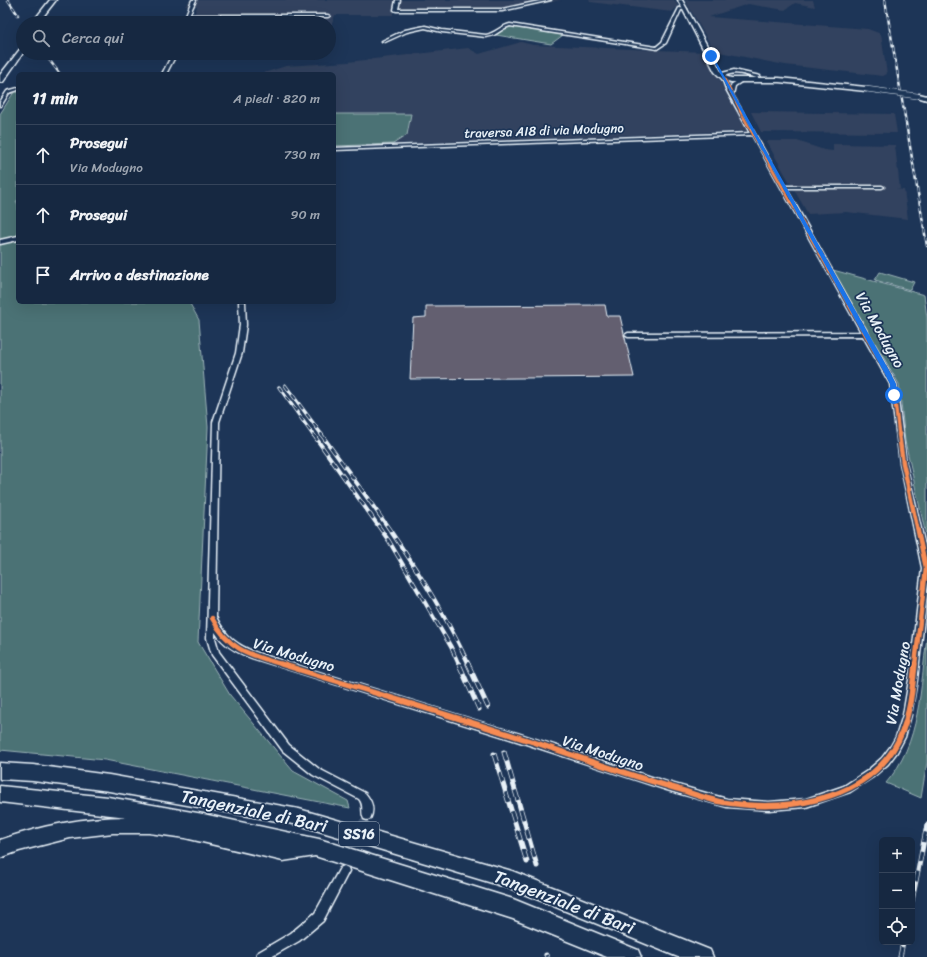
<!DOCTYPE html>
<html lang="it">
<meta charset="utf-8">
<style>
body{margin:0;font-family:Sriracha,sans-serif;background:#23344c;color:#f1f3f6}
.controls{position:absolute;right:12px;bottom:12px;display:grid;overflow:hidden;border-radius:6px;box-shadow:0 4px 16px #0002}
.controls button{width:36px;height:36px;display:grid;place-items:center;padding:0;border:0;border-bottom:1px solid #35445a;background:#162841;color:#f1f3f6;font:20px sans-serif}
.stop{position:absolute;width:12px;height:12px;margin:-9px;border:3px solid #1a73e8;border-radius:50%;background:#fff}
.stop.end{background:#1a73e8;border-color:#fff;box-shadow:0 1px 4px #0008}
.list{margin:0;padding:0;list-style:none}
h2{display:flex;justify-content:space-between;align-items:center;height:52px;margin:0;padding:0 16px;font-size:17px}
h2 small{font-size:13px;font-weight:400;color:#9ea6b1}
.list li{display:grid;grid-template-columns:26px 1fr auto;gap:12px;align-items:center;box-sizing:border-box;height:60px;padding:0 16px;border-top:1px solid #35445a}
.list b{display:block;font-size:15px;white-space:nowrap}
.list p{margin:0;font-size:13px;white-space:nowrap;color:#9ea6b1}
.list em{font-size:13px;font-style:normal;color:#9ea6b1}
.icon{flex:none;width:22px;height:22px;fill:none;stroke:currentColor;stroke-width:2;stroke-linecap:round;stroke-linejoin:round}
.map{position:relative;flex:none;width:927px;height:957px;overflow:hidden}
.search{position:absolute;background:#162841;box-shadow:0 4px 16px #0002;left:16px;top:16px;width:320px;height:44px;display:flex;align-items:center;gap:10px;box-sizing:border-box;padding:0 14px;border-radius:22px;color:#9ea6b1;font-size:15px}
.panel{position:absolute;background:#162841;box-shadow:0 4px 16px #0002;left:16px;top:72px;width:320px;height:232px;border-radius:6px}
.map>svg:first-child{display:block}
.built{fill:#32425e}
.green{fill:#4c7274;stroke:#9ab2b6}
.building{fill:#635f70;stroke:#e8f1f8}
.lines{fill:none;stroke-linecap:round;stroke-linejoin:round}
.street-tunnel{stroke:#3b516f;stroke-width:10;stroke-dasharray:10 5;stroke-linecap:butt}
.street-casing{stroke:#e8f1f8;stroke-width:3}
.secondary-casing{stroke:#e8f1f8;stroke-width:3}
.primary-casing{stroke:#e8f1f8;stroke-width:3}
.highway-casing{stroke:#e8f1f8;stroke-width:3}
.street{fill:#1d3557;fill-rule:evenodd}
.secondary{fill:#1d3557;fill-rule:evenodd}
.primary{fill:#1d3557;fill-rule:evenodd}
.highway{fill:#1d3557;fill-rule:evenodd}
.rail-far3-casing{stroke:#e8f1f8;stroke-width:2.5}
.rail-far2-casing{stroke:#e8f1f8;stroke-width:3.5}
.rail-far1-casing{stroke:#e8f1f8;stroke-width:4}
.rail-casing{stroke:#e8f1f8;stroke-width:5}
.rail-far3{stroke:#1d3557;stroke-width:1.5;stroke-dasharray:4;stroke-linecap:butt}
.rail-far2{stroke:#1d3557;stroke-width:2;stroke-dasharray:6;stroke-linecap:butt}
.rail-far1{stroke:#1d3557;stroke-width:2.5;stroke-dasharray:8;stroke-linecap:butt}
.rail{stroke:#1d3557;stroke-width:3.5;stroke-dasharray:10;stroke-linecap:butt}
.secondary-bridge-casing{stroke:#e8f1f8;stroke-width:6;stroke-linecap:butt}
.secondary-bridge{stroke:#1d3557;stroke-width:5}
.cycleway-far4-casing{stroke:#1d3557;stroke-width:3.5}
.cycleway-far3-casing{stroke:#1d3557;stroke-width:4}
.cycleway-far2-casing{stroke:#1d3557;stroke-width:5.5}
.cycleway-far1-casing{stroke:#1d3557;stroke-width:7}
.cycleway-casing{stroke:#1d3557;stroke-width:8}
.cycleway-far4{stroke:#f68b52;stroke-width:2}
.cycleway-far3{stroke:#f68b52;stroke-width:2.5}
.cycleway-far2{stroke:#f68b52;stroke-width:3.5}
.cycleway-far1{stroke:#f68b52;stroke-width:4.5}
.cycleway{stroke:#f68b52;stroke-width:5.5}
.route{fill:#1a73e8}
.labels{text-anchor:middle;stroke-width:3.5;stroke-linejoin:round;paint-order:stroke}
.far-street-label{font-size:13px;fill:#e8f1f8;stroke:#1d3557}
.shield{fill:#1d3557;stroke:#abb9c8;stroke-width:1}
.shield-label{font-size:14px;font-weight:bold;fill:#e8f1f8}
.street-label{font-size:15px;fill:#e8f1f8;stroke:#1d3557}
.near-street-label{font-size:18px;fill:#e8f1f8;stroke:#1d3557}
</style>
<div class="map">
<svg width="927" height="957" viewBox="0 0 927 957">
<rect width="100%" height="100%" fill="#1d3557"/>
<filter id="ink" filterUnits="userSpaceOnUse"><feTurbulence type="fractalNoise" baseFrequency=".025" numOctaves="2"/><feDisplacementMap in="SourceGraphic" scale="8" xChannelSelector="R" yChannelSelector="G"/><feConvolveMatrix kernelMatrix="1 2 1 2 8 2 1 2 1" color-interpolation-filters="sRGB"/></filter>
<g filter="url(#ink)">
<path class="built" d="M190,0H561L504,11H393V15H335L329,32V23H192L197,6H185Z
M589,0H674L678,6L672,12L590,2Z
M685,0H813L815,7L795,3L785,10L748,4L709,17L868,29L881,34L887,74L883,76L785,65L714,51Z
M521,42L533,45L705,52L748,131L334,146V74H260L286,66L348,62L468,48L479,54Z
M751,112L894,114L897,133L761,132Z
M766,141H797L824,150L833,151V144L895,145L900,189H896L904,190L908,219L846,212L808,214Z"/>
<path class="green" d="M509,26L563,35L551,44L496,35Z
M14,92H18V201H16L18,205V302H189L199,320L208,427L198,642L230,695L293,771L348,801L350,808L105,760L0,750V114Z
M334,114H411L407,135L393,144L334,146Z
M833,270L924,295L927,318V540L905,441L899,384Z
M880,272L914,282L910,290L875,280Z
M927,637V762L921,798L886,783C921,743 920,688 927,637Z"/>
<path class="building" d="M605,305L607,316H620L634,377L410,379L413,318L426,317V306Z"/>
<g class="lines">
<path class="street-tunnel" d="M350,858L367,816"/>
<defs>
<path id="street" d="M192,0H196L189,15H328L330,16L328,17H188L186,23H182L185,17L184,16L186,15Z
M396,0H400L398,9H502L544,0H551L502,11H396L394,10Z
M679,8L687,9L681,10L666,43L657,49L510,26L505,28L494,35L486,37L442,32L425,28L407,32L385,42L382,41L405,30L425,26L442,30L486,35C495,33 501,26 510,24L656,47L662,42Z
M173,53H177L166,74H162Z
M724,77L726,78L730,90L732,84L741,79L744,80L735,86L733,95L784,186H882L884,187L882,188H786L896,384L906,463L927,555V593L917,680L911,715L905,737L897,752L888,764L873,777L850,792L806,807L769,810L727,807L667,790L520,742L252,658C237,653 224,646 215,632V638L219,652L289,745L319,769L365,793C372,801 375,809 370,819L367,820L364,819C360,811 365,806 359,799L313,775L283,751L212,655L207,638L213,422L236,353L240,325L239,302H245L246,325L242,353L219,422L216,617C226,637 236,645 257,653L520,734L667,782L727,799L769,802L806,799L844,786L867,771L882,758L891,746L896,737L903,715L909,680L922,568L900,463L890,384L863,336L628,337L625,335L628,333L861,332L752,135L334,150V148L750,133L726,89L722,78Z
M18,88V90L9,93L1,106H0V102L7,91Z
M18,236V240L0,244V240Z
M344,866L348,868L349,871L323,921L299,941L271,957H256L257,953L291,933L315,913L340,868Z"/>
<path id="secondary" d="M678,0H682L722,73L734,70L760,76L757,78C747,75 734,70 725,76L731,78H779L866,87L869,89L866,91L779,82H731L722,79L715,72Z"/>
<path id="primary" d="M919,94L927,96V100L917,97L916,96Z"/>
<path id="highway" d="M50,0H56L38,23H32Z
M23,47V53L3,82H0V75L21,48Z
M0,763L33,765L109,775L299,809L512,871L710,950L713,957H678L512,889L299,825L109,791L33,781L0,779Z
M0,786L108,797L203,814L319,839L513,899L638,950L641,957H607L513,919L315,856L283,861L185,838L149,833H113L70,838L19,851L0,858V840C40,826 84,817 127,817L0,802Z"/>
</defs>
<use href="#street" class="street-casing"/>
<use href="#secondary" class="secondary-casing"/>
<use href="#primary" class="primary-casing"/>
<use href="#highway" class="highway-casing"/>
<use href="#street" class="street"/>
<use href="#secondary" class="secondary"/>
<use href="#primary" class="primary"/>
<use href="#highway" class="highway"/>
<defs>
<path id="rail-far3" d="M8,0L18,15
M885,0L927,246
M44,53L60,74"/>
<path id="rail-far2" d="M285,385L322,435
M279,387L313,435"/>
<path id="rail-far1" d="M313,434L389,541L451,647L459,665
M321,434C375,508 430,581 469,665"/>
<path id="rail" d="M459,664L479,709
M468,664L488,707
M504,752L537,866
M494,754L527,862
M912,901L927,825
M546,955L547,957
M900,957L903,942"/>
</defs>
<use href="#rail-far3" class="rail-far3-casing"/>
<use href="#rail-far2" class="rail-far2-casing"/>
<use href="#rail-far1" class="rail-far1-casing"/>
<use href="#rail" class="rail-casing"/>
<use href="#rail-far3" class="rail-far3"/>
<use href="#rail-far2" class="rail-far2"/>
<use href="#rail-far1" class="rail-far1"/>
<use href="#rail" class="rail"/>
<defs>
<path id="secondary-bridge" d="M866,89L917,96"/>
</defs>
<use href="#secondary-bridge" class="secondary-bridge-casing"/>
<use href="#secondary-bridge" class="secondary-bridge"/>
<defs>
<path id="cycleway-far4" d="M724,78L741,112"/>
<path id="cycleway-far3" d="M740,111L820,254"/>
<path id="cycleway-far2" d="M820,253L893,384L899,435"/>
<path id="cycleway-far1" d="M899,434L903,463L926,568L915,665
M212,618C229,651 251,655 284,665"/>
<path id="cycleway" d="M281,664C364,690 447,714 530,741C579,757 628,775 678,789C694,794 712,801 728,803C785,811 859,802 893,750C909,726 912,692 915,664"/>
</defs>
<use href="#cycleway-far4" class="cycleway-far4-casing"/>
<use href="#cycleway-far3" class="cycleway-far3-casing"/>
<use href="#cycleway-far2" class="cycleway-far2-casing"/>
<use href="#cycleway-far1" class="cycleway-far1-casing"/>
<use href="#cycleway" class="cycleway-casing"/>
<use href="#cycleway-far4" class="cycleway-far4"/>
<use href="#cycleway-far3" class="cycleway-far3"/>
<use href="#cycleway-far2" class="cycleway-far2"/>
<use href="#cycleway-far1" class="cycleway-far1"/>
<use href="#cycleway" class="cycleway"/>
</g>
</g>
<path class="route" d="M710,55L713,56L891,374L896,384V396L891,395L890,384L885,374Z"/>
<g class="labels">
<g class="far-street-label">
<text transform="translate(544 130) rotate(-2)" y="5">traversa AI8 di via Modugno</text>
</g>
<rect class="shield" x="339" y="822" width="40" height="24" rx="3"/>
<g class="shield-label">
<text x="359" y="839">SS16</text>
</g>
<g class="street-label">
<text transform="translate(880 330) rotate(61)" y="5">Via Modugno</text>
<text transform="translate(294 655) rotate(17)" y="5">Via Modugno</text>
<text transform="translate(898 683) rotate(-80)" y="5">Via Modugno</text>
<text transform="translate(603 753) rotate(18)" y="5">Via Modugno</text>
</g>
<g class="near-street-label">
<text transform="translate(254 811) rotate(12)" y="6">Tangenziale di Bari</text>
<text transform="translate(564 902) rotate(21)" y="6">Tangenziale di Bari</text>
</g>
</g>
</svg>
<div class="controls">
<button>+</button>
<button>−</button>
<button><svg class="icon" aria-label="locate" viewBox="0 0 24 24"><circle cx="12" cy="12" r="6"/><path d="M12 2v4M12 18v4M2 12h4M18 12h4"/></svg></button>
</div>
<div class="stop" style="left:894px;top:395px"></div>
<div class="stop end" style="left:711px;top:56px"></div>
<div class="search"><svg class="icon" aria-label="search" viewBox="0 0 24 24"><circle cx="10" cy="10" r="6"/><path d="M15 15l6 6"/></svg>Cerca qui</div>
<section class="panel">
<h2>11 min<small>A piedi · 820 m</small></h2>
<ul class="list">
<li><svg class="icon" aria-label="ahead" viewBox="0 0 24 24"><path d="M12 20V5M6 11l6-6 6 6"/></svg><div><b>Prosegui</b><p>Via Modugno</p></div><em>730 m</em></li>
<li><svg class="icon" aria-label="ahead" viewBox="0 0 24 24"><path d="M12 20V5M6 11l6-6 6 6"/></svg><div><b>Prosegui</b></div><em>90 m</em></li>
<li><svg class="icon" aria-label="arrive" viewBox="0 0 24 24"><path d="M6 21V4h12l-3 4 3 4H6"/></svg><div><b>Arrivo a destinazione</b></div></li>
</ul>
</section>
</div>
